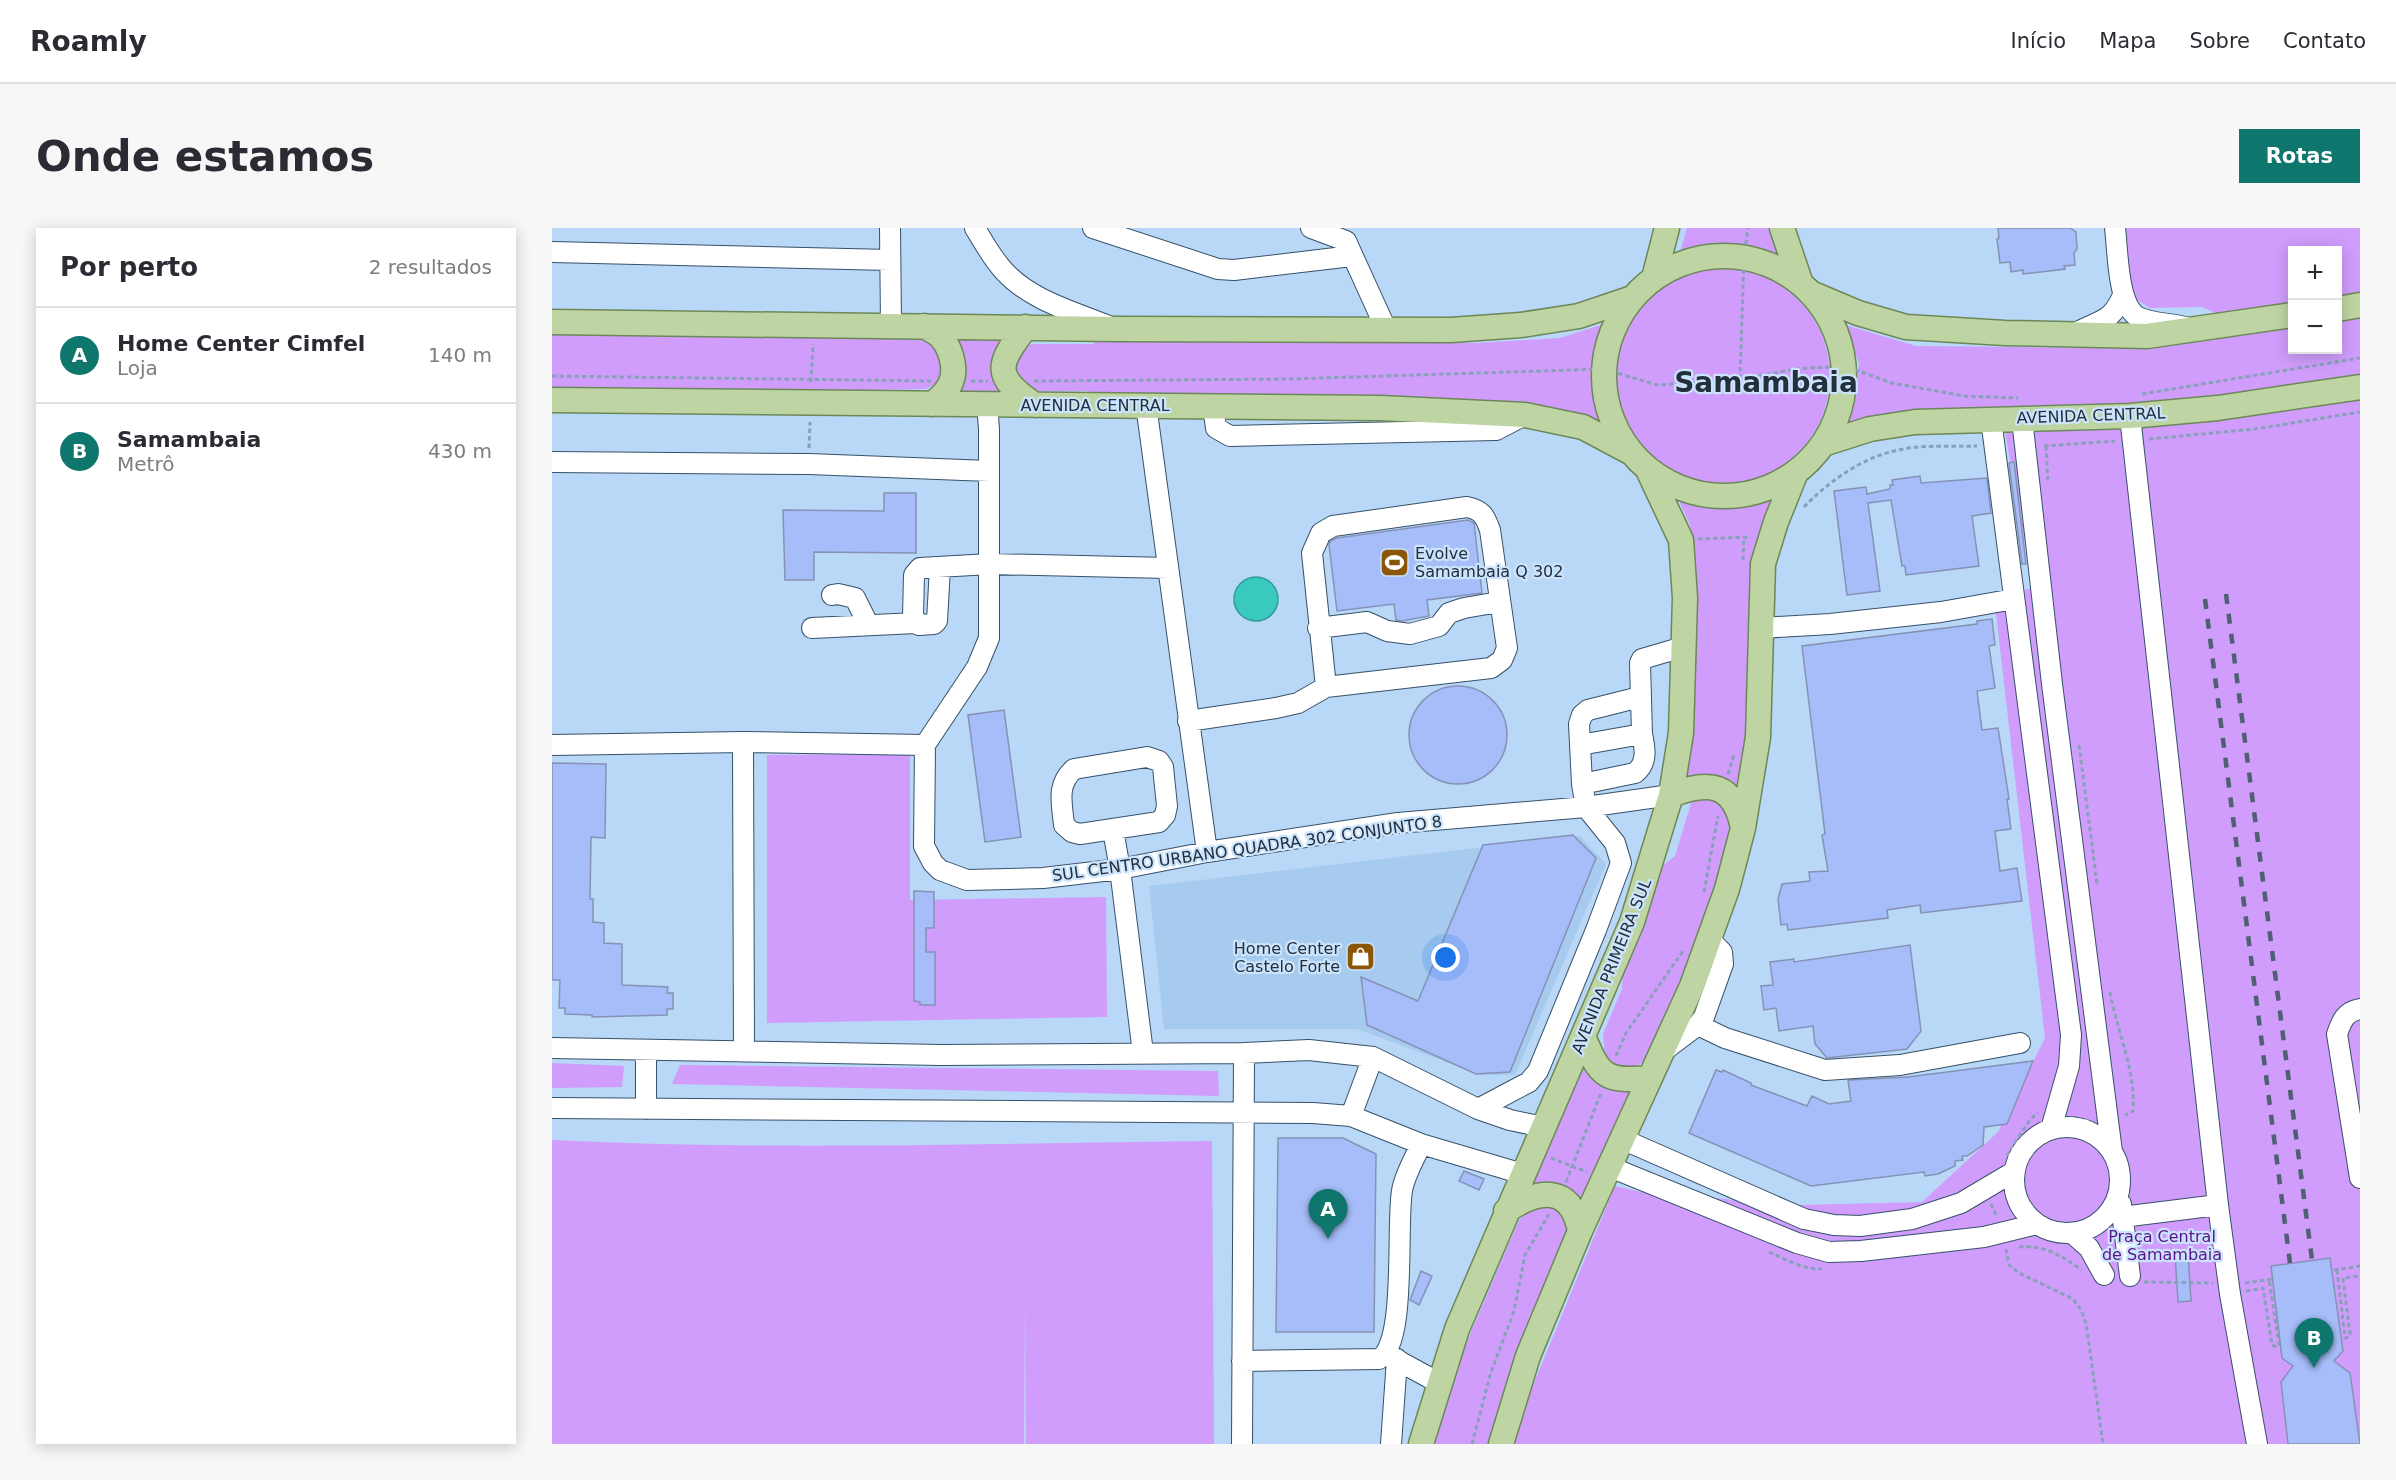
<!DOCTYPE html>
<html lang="pt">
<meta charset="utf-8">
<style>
body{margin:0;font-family:"DejaVu Sans",sans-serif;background:#f7f7f7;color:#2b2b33}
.controls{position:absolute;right:18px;top:18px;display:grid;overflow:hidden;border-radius:0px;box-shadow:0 3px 15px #0003}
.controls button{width:54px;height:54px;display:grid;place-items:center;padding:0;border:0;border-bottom:2px solid #e1e1e2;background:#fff;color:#2b2b33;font:30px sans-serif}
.you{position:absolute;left:894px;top:730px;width:21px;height:21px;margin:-15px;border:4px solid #fff;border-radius:50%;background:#1a73e8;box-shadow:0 0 0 9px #1a73e833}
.badge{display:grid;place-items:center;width:39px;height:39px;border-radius:50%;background:#0f766e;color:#fff;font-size:20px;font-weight:700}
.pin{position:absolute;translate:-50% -50px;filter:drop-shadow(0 2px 3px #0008)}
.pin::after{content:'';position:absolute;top:32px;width:21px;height:18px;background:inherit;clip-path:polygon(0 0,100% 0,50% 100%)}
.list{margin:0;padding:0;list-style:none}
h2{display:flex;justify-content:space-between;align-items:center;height:78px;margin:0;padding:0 24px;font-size:26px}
h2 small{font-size:20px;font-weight:400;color:#7c7c81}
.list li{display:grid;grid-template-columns:39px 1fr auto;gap:18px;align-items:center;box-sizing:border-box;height:96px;padding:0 24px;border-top:2px solid #e1e1e2}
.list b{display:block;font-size:22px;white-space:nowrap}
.list p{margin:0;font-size:20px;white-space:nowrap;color:#7c7c81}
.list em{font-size:20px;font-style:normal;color:#7c7c81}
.map{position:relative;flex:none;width:1808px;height:1216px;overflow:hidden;border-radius:0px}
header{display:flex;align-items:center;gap:36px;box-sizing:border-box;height:84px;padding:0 30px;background:#fff;border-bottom:2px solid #e1e1e2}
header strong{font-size:28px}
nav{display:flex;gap:33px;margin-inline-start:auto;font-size:21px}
.intro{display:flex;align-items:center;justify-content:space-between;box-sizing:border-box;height:144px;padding:0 36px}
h1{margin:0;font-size:42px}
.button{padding:15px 27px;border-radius:0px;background:#0f766e;color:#fff;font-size:21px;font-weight:700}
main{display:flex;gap:36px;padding:0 36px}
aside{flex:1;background:#fff;border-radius:0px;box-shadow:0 3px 15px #0003}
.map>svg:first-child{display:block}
.built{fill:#a7cbee}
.green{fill:#d09dfc}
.water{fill:#39c9bf;stroke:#329b97;stroke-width:1.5}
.building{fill:#a6bdf9;stroke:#8592b5;stroke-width:1.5}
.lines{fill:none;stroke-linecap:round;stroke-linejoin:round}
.minor-casing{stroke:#36516a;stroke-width:22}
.major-casing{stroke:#6c8857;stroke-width:27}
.path{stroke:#88a0b9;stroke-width:3;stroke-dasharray:4.5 3;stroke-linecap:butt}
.minor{stroke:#fff;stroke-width:20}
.major{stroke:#bfd4a3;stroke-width:24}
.rail{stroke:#4f6072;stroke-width:4.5;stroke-dasharray:10 10;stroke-linecap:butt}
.labels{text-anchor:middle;stroke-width:4.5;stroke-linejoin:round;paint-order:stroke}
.street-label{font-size:16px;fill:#232f3b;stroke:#cbe4fd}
.poi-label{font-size:16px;fill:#232f3b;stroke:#cbe4fd;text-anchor:start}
.park-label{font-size:16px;fill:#5e1289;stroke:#cbe4fd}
.town-label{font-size:28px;font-weight:bold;fill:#232f3b;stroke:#cbe4fd}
</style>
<header>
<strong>Roamly</strong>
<nav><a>Início</a><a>Mapa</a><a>Sobre</a><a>Contato</a></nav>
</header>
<div class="intro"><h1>Onde estamos</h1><a class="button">Rotas</a></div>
<main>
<aside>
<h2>Por perto<small>2 resultados</small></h2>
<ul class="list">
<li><span class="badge">A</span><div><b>Home Center Cimfel</b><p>Loja</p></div><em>140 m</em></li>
<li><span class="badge">B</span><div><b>Samambaia</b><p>Metrô</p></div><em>430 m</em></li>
</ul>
</aside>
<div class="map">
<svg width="1808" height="1216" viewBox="0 0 1808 1216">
<rect width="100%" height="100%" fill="#b9d7f6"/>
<path class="built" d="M1028,608L1054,636L963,847H929L805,801H612L597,658Z"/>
<path class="green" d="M1135,0H1223L1227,30C1194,22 1160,18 1127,28Z
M1558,0H1808V64L1786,68V22H1740V75L1666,86L1650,79L1598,80L1566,60Z
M1062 148a108 108 0 1 1 216 0a108 108 0 1 1-216 0Z
M1808,89V154L1772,160L1294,200L1304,170L1307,135L1293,97L1364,118L1564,120L1740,97V122H1786V91Z
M1052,96L1041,123L1045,173L1054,199L1017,184L974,179L553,173L536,163H478L457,138L464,122L480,116H541L547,111L926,115L1008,110Z
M0,104L373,111L382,116L393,129L388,154L374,161L313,162L295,174L0,166Z
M398,106H456L455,169H397Z
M1808,163V1216H957L1063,958L1089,964L1247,977L1370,974L1446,904L1493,810L1442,368L1481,360L1452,198Z
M1124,266C1163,277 1184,278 1223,267L1191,573L1132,559L1141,391L1142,325L1138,297Z
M358,526V672L554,669L555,789L215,795V527Z
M1160,562L1179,588L1168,647L1130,763L1115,780L1092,833L1081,841H1069L1058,835L1053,825L1051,806L1070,761L1071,737L1109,639L1123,628L1140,572Z
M1029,831L1087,858L1031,987L972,960Z
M0,835L72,838L70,859L0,860Z
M128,837L666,843L667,868L120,856Z
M0,912C220,923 440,915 660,913L662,1216H474L473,1075L472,1216H0Z
M1008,975L1021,988L944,1216H881L911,1123L967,992L986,976Z"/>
<path class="water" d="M682 371a22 22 0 1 1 44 0a22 22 0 1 1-44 0Z"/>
<path class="building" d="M1446,0H1518L1524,4L1525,21L1522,25L1523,37L1512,38L1513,41L1471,46V42L1459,44L1458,34L1448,35L1445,11L1447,10Z
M1462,234L1474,336H1470L1457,235Z
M1368,248L1369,255L1435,250L1439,285L1420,288L1427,338L1354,347L1353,338H1350L1339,272L1316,275L1328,363L1295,367L1282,263L1314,259L1315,266L1338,261V257H1341L1340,252Z
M332,265H364V325L262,324V352H233L231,282L332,283Z
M916,292L922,295L930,365L875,372L877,388L850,393L844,392L842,376L785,383L777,317L778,313L785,310Z
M1440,391L1443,417L1437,418L1443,460L1425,463L1430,502L1446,500L1457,571H1455L1459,601L1443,603L1448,643L1465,640L1470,673L1369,685L1368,677L1335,682L1336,690L1236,702L1235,696L1229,697L1226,671L1230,656L1258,653L1257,644L1276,643L1270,607L1273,606L1250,418L1425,396V393Z
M857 507a49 49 0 1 1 98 0a49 49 0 1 1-98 0Z
M452,482L469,609L433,614L416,487Z
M0,535L54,536L53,610L39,609L38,671H41V694L52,695V715L70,716V757L116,759L115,765H121V781H115V787L40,789V787L13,786V780H7L8,752H0Z
M1021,607L1044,630L958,844L924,846L815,797L809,749L866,773L931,617Z
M362,663L382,664V700H374V724H383V777H368V774L362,773Z
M1358,717L1369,803L1355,821L1275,830L1263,816L1261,798L1227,803L1224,780L1212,782L1209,758L1221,757L1218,734L1242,731V734Z
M1481,833L1455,896L1432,899L1431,917L1415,928H1410L1411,932L1403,933V938L1386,946L1373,948L1372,944L1259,958L1137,905L1164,842L1170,844L1171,842L1199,855V857L1255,878L1260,868L1277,876L1299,873L1296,852L1356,849Z
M726,910H791L824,926L822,1104H724Z
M912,943L932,951L927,962L907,953Z
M1636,1024L1639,1073L1626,1074L1623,1025Z
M1778,1030L1791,1123L1782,1133L1798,1145L1808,1216H1736L1729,1154L1741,1138L1730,1130L1719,1038Z
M869,1043L880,1048L867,1077L858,1072Z"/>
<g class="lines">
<defs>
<path id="minor" d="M338,0L339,97
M423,0C432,15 440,30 452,43C479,73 523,84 559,99
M541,0L666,41L682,42L800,28
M759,0L794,13L834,101
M1563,0C1566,22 1565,77 1586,89C1600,96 1621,95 1637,100
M0,24L338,32
M1524,105C1549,91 1559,95 1571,67
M594,177L655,624
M661,178L664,200L678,208L944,202L973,187
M1578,188L1666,977L1678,1066L1705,1216
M1439,191L1519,807L1517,838L1499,901
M1470,191L1500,456L1560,924
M0,234L257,236L437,243
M915,279C930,282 933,288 938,302L955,420L950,432L939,440L774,459L760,325L769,305L781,298Z
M388,339L385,393L382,396L367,397L361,389L362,347L368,340L438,336L616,340
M280,367L286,366L303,370L316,396
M260,400L364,395
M766,400L815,394L835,403L858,406L887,398L897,385L912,380L947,374
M1208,400L1278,396L1389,384L1462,371
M636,493L724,480L746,475L774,459
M191,514L192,824
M0,517L191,514L373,517L425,439L437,410V201L435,176
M373,517L372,618L381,635L388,642L415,652L491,650L568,641L655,624L846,595L1034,579L1119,567
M1028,517L1090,506L1088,435L1090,431L1131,419
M595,529L607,533L611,539L615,578L613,587L607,594L528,606L520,604L512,597C510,575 504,557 522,541Z
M1030,556L1083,545C1096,535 1093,520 1090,506
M561,602L568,641L591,825
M1808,781C1793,784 1790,792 1785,806L1808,950
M1146,797L1173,810L1273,842L1348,837L1468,815
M0,820L389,827L692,825L757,822L821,829L926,881L958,892L991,899
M94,822V881
M1110,824L1146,797L1152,789L1171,736L1170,724L1157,711
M0,880L761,885L799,888L869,916L971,946
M926,881L977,854L986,843L1044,702L1069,635L1063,615L1034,579L1030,556L1027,496L1030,487L1036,482L1088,469
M799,888L821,829
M1462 952a53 53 0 1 1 106 0a53 53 0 1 1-106 0Z
M1070,911L1252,991L1282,997L1308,998L1360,991L1409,975L1463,943
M1058,939L1245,1015L1277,1024L1309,1023L1432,1009L1485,996
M1569,976L1578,1048
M1570,989L1666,977
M1520,1005L1537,1020L1552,1047
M834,1126L887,1155
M690,1133L827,1131C855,1117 844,995 850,963C852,948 863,930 869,916
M690,1216L692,825
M839,1216L845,1131"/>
<path id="major" d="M1230,0L1249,56
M1052 148a120 120 0 1 1 240 0a120 120 0 1 1-240 0Z
M1102,50L1115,0
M1261,66L1306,85L1354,99L1453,105L1595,108L1740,87
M1786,81L1808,77
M0,94L565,101L899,102L969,97L1027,88L1080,70
M372,98C377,101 384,104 388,108C398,118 405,140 399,154C396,163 388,170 381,176
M474,99C445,136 440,148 483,177
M0,172L828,180L973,187L1031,199L1078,224
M1271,216L1318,201L1363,194L1578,188L1666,180L1808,159
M1119,567C1157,552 1182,555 1191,600
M1031,808C1048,849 1053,854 1098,850
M954,983C986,961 1019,956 1028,1003
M869,1216L905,1101L1080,694L1119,567L1129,505L1133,370L1129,312L1096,242
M949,1216L976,1128L1028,1003L1140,758L1175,661L1191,600L1206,509L1211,336L1224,294L1244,244"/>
</defs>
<use href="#minor" class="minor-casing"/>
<use href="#major" class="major-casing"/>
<path class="path" d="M0,148L379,153
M1188,151L1192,29L1196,0
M419,153H436
M482,153L738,151L1052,141L1105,157L1188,151L1244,141L1292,138L1340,155L1412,168L1466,170
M259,154L261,116
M1590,166L1808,130
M1597,211L1703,201L1808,184
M1492,218L1563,213
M1494,218L1496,255
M257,220L258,194
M1252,279C1275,255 1308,231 1342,223C1369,216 1398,219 1425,218
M1146,311L1199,309
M1191,332L1192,310
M1527,517L1545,656
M1176,546L1182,527
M1152,664L1166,588
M1558,764C1565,803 1584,843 1581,883L1573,887
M1064,828L1074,805L1131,723
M1518,890L1541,894
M1455,928C1463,917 1476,890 1486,885
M999,930L1035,944
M1014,954L1049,865
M1439,976L1445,989
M1467,1019C1492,1017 1510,1027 1529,1042
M1454,1021L1457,1037L1467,1045L1521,1071L1529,1082L1534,1095L1551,1216
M1217,1024C1233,1031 1251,1042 1270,1041
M1782,1042L1808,1038
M1785,1042L1793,1110L1797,1109L1798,1106L1791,1050L1808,1048
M1592,1054L1661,1055
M1693,1055L1720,1051
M1694,1063L1711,1060L1720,1117L1725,1119L1727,1116L1717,1051
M920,1216L939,1144L962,1083L973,1027L997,986"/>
<use href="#minor" class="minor"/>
<use href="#major" class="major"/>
<path class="rail" d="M1674,366L1760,1032
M1653,371L1738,1035"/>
</g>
<defs>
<symbol id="stadium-square" viewBox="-11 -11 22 22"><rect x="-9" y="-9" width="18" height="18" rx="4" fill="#8b5605" stroke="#cbe4fd"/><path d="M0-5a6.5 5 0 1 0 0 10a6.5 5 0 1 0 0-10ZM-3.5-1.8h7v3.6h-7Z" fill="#fff"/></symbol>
<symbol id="shop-square" viewBox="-11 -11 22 22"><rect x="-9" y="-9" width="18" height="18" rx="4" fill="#8b5605" stroke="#cbe4fd"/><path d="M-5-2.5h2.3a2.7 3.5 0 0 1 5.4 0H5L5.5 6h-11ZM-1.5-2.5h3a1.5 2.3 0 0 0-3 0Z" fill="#fff"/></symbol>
</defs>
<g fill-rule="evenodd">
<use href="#stadium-square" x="826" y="318" width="33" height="33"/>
<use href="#shop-square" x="792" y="712" width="33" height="33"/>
</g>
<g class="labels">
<g class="street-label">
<text x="543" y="183">AVENIDA CENTRAL</text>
<text transform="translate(1539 187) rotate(-2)" y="6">AVENIDA CENTRAL</text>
<text transform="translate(695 620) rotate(-8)" y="6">SUL CENTRO URBANO QUADRA 302 CONJUNTO 8</text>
<text transform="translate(1059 738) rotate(-68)" y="6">AVENIDA PRIMEIRA SUL</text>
</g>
<g class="poi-label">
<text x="863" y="331">Evolve<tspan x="863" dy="18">Samambaia Q 302</tspan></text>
<text x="788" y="726" text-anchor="end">Home Center<tspan x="788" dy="18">Castelo Forte</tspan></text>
</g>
<g class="park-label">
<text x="1610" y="1014">Praça Central<tspan x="1610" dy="18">de Samambaia</tspan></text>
</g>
<g class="town-label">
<text x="1214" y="164">Samambaia</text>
</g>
</g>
</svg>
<div class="controls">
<button>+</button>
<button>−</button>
</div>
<div class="you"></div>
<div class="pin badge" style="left:776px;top:1011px">A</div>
<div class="pin badge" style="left:1762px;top:1140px">B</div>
</div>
</main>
